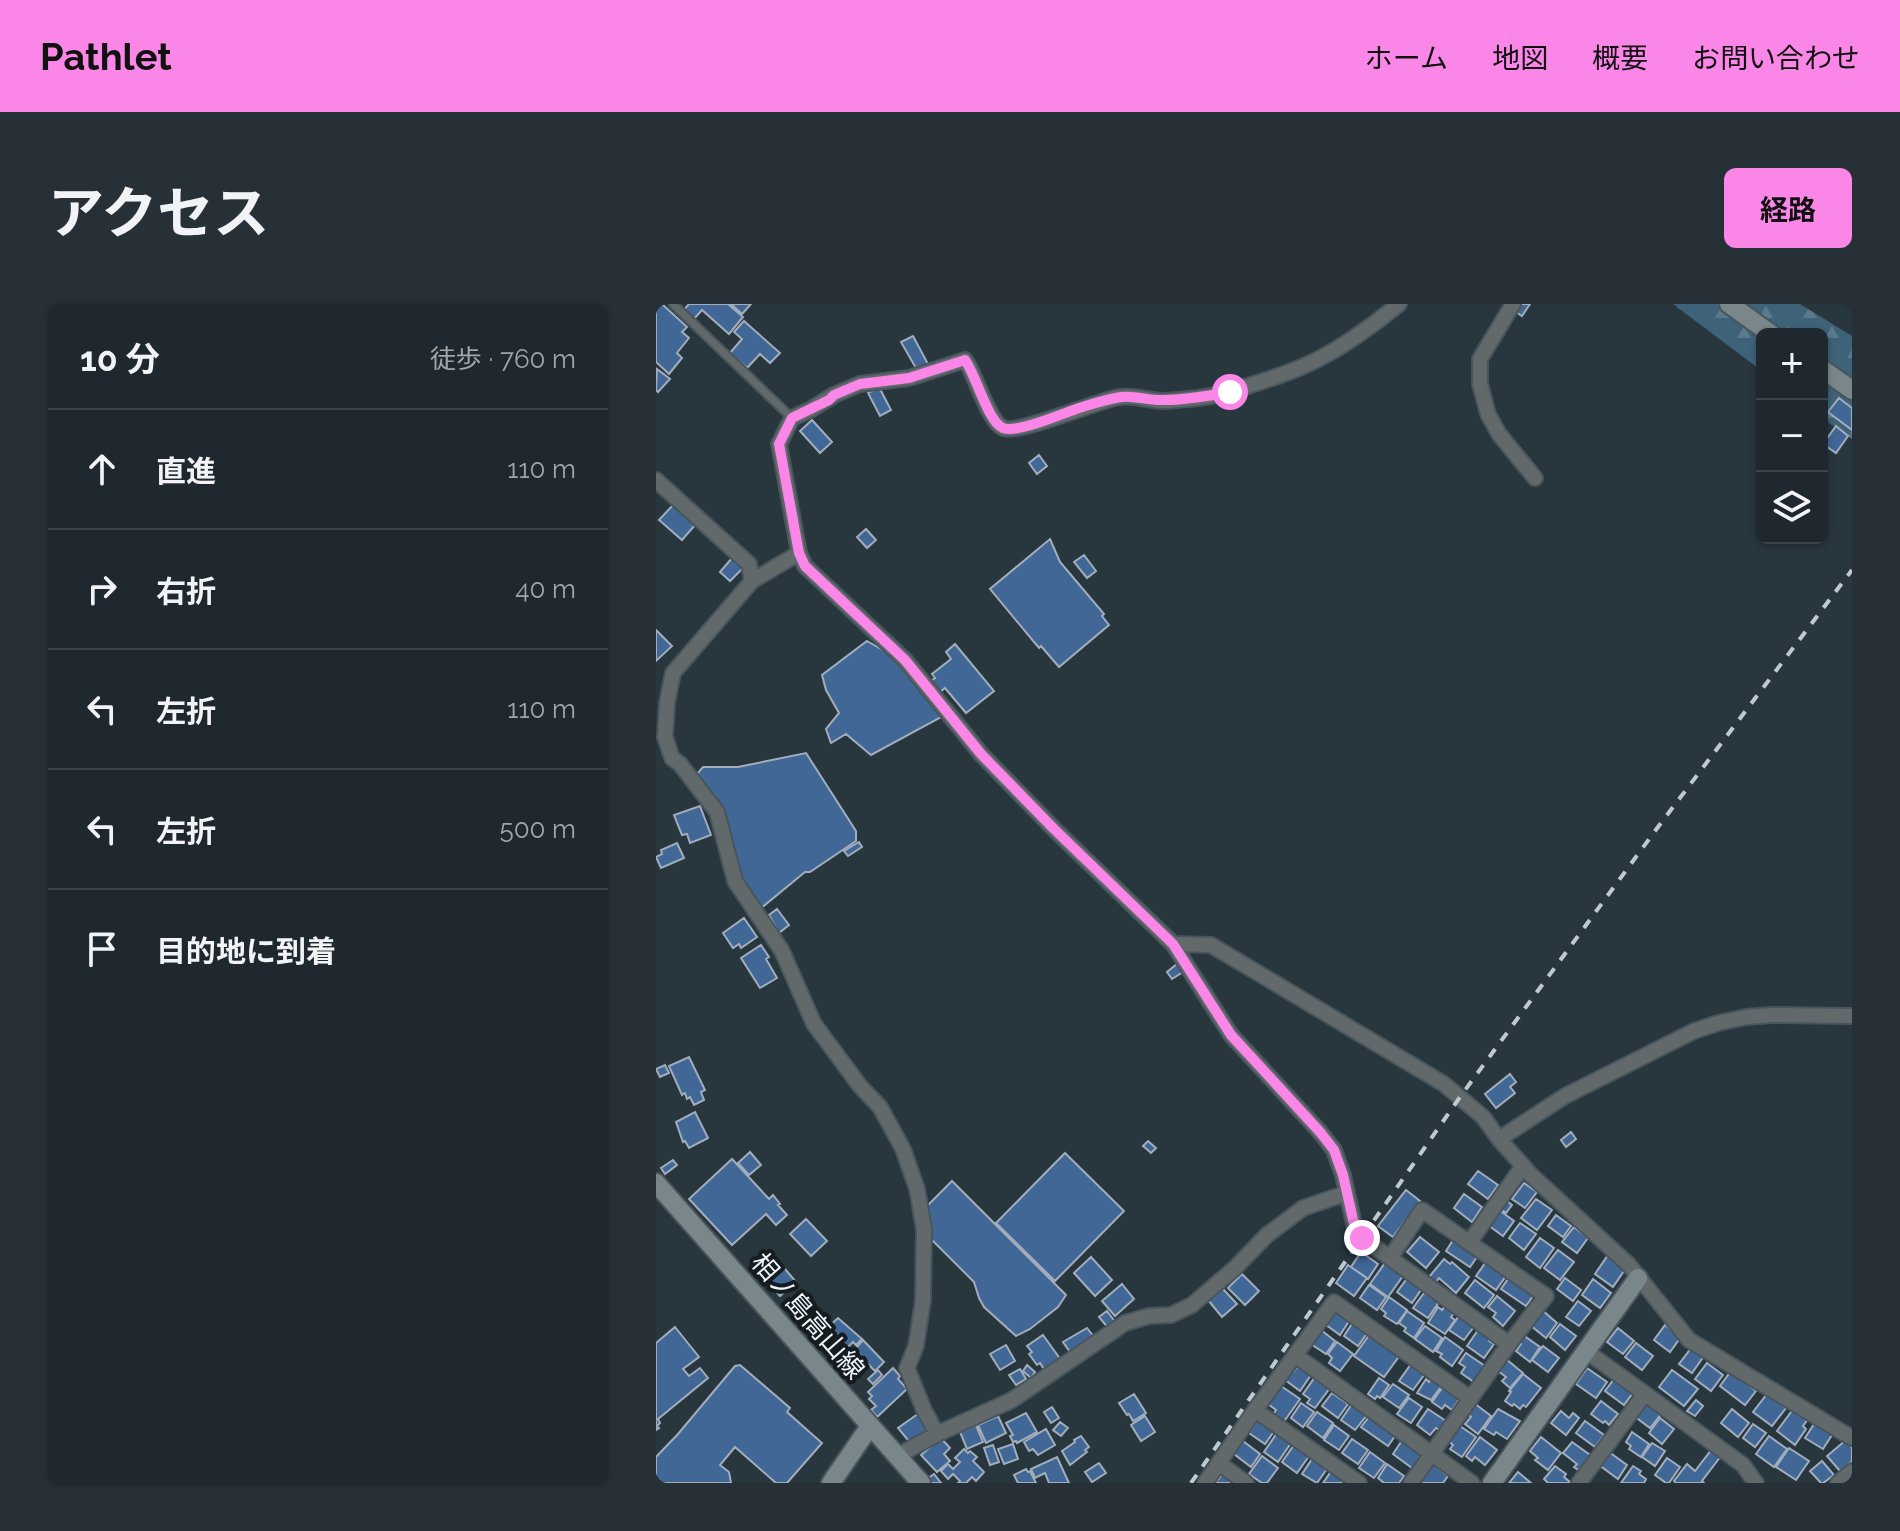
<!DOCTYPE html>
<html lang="ja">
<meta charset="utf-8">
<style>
body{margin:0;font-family:Raleway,"Noto Sans JP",sans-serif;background:#263036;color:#f1f3f6}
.controls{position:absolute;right:24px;top:24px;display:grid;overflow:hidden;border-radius:12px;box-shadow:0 2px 6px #0004}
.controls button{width:72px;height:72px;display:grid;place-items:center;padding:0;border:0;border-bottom:2px solid #3c444a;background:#1e282e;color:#f1f3f6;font:40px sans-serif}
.stop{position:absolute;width:24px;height:24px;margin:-18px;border:6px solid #fa87e7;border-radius:50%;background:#fff}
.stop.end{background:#fa87e7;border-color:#fff;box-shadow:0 2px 8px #0008}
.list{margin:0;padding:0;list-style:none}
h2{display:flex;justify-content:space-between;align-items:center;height:104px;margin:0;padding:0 32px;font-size:34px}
h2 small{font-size:26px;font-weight:400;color:#a1a6aa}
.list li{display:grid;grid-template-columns:52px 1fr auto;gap:24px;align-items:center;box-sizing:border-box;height:120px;padding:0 32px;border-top:2px solid #3c444a}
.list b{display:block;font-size:30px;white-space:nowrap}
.list em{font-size:26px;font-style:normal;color:#a1a6aa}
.icon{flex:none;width:44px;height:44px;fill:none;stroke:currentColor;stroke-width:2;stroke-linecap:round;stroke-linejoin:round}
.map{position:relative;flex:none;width:1196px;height:1179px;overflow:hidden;border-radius:12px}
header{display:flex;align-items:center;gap:48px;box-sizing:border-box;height:112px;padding:0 40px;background:#fa87e7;color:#111}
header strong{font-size:38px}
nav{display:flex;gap:44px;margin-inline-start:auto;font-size:28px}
.intro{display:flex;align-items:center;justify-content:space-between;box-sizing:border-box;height:192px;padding:0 48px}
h1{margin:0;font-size:56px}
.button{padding:20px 36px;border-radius:12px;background:#fa87e7;color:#111;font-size:28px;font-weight:700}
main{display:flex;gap:48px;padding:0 48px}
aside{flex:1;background:#1e282e;border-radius:12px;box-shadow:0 2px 6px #0004}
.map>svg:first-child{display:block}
.forest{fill:url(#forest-firs)}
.building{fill:#416797;stroke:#a2adbb;stroke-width:2}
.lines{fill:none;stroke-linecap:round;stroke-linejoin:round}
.lane-casing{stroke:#48555c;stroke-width:11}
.street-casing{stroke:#48555c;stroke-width:18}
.secondary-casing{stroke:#48555c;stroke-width:22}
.lane{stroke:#61696b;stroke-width:7}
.street{stroke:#61696b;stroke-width:14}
.secondary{stroke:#7a878a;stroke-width:18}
.rail{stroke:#bfcacf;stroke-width:4;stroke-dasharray:10 10;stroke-linecap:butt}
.route{stroke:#fa87e7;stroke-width:10}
.labels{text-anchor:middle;stroke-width:8;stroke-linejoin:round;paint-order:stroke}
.street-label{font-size:26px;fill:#eef7fc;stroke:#161c20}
</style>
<header>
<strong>Pathlet</strong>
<nav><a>ホーム</a><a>地図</a><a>概要</a><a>お問い合わせ</a></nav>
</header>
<div class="intro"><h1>アクセス</h1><a class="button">経路</a></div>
<main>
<aside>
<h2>10 分<small>徒歩 · 760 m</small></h2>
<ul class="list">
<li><svg class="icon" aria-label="ahead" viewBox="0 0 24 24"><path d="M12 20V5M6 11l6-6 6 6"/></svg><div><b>直進</b></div><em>110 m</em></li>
<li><svg class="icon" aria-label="right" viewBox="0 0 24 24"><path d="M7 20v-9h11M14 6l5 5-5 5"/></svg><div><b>右折</b></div><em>40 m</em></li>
<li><svg class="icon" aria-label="left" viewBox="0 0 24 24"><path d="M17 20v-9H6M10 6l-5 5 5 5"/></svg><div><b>左折</b></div><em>110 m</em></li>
<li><svg class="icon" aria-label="left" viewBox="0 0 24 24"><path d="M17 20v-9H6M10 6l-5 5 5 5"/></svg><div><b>左折</b></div><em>500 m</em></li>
<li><svg class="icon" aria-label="arrive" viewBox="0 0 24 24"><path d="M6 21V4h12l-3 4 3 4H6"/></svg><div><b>目的地に到着</b></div></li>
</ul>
</aside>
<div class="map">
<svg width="1196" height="1179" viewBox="0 0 1196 1179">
<defs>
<pattern id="forest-firs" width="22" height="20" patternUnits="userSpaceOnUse" patternTransform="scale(2)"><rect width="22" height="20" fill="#3e6378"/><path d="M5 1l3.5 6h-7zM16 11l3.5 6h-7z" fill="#5a7a8c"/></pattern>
</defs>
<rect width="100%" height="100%" fill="#28363e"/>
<path class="forest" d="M1017,0H1144L1196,32V135L1166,114V30H1106V67Z"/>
<path class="building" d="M0,0H6L31,23L26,28L33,34L21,49L26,54L13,70L0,58Z
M33,0H72L87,13L73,30L46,6L36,17L26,8Z
M75,0H95L86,10Z
M861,0H874L866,12L857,6Z
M88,17L124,49L114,59L104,50L91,64L74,49L86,35L78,28Z
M257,32L272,60L261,66L245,38Z
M1,65L14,75L2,88L0,86Z
M223,83L235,106L224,112L212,89Z
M1183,94L1196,104V126L1172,108Z
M156,116L176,138L164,149L144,127Z
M1180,122L1192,132L1180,149L1167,140Z
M383,151L391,162L381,170L373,159Z
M17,201L39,221L26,236L3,216Z
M210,225L220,236L211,244L201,233Z
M394,235L404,258L448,310L446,312L453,321L403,363L385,342L383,344L334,285Z
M428,251L440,267L431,274L418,258Z
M76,254L87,264L74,277L64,268Z
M0,326L16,342L0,357Z
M211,337L232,349L260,375L289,411L215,451L190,430L175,439L170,425L183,409L170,386L166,371Z
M299,340L338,387L310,409L289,384L284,388L275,377L279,374L276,370L295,355L290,348Z
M150,449L200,527V537L154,568H149L104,605L84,576L64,505L41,470L47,463H82Z
M44,502L55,531L34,539L31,530L26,531L18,511Z
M203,538L206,543L192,552L188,547Z
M21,539L28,554L5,564L0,553L6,550L5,546Z
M121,605L133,621L123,629L113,611Z
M88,614L101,633L85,644L83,640L77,644L67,629Z
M105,641L113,653L110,655L121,674L104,684L85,654Z
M521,660L527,668L516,675L511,668Z
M33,753L49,786L45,788L48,796L38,801L34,793L31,795L29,789L26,791L13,762Z
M9,761L13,769L4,773L0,765Z
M854,770L860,778L854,783L859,789L840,804L829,790Z
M39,808L52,834L33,844L29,837L27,838L20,818Z
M915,828L920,835L910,843L905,836Z
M492,837L500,844L495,849L487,842Z
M94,848L105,861L93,871L82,859Z
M409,849L468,907L399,977L340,919Z
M76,855L113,895L117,891L124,900L122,901L131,911L120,921L110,910L76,941L33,895Z
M17,856L21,861L9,870L5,864Z
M822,867L842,881L832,895L812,880Z
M296,877L410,991L402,1003L374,1025L360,1032L328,1003L323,994L318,978L273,933L269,904Z
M868,879L881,888L869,904L856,895Z
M750,886L764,897L737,933L722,922Z
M808,890L826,903L816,918L798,904Z
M847,894L856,901L850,909L841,902Z
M880,895L896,906L881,926L865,914Z
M843,906L858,917L847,932L832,921Z
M900,911L915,922L907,933L892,922Z
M150,915L171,937L155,952L134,930Z
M864,919L880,930L868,946L853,934Z
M918,923L932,934L921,949L906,938Z
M764,933L783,948L770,964L751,948Z
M799,933L823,950L814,963L790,947Z
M884,934L898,944L884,964L870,953Z
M902,946L918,958L904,976L888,964Z
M705,948L722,960L712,975L695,963Z
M952,951L970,964L957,983L939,970Z
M435,953L456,976L439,992L418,969Z
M788,955L794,960L796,958L813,973L800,989L783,974L780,978L773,973Z
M832,955L852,969L840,986L820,972Z
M731,956L749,969L732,993L714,980Z
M124,959L140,978L124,992L107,973Z
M692,961L711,974L698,992L680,979Z
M586,970L603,987L589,1001L572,984Z
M854,972L879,989L870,1002L845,985Z
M752,973L767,983L756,999L741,988Z
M909,974L925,986L917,997L901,985Z
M937,975L955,989L944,1004L926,991Z
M819,976L838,991L828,1004L809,989Z
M466,980L478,995L459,1012L446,997Z
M713,981L730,993L721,1006L704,994Z
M566,984L581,1000L566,1013L552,996Z
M774,988L785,995L772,1014L757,1004L768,989L772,991Z
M841,992L859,1007L847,1022L837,1013L840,1009L832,1003Z
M733,993L751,1006L741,1020L728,1012L730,1009L725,1005Z
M922,997L935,1007L923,1022L910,1013Z
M678,1002L695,1014L684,1031L666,1018Z
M789,1002L798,1009L795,1013L799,1016L789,1030L772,1019L782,1003L786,1006Z
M886,1006L901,1019L890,1034L874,1021Z
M451,1007L460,1019L453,1025L443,1013Z
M751,1007L768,1019L758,1034L748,1027L750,1024L743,1019Z
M805,1009L820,1020L808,1036L793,1026Z
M182,1014L206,1035L200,1041L197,1038L190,1045L171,1024Z
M699,1015L714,1025L702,1042L688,1032Z
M904,1020L920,1032L909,1046L894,1033Z
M1009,1021L1025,1033L1014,1048L998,1036Z
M769,1022L786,1034L777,1048L759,1035Z
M19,1023L43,1053L27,1065L33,1072L44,1064L52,1074L2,1115L4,1119L1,1122L3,1124L0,1126V1039Z
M431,1024L438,1033L424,1044L422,1042L414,1048L407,1038Z
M962,1024L978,1037L967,1050L951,1038Z
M665,1026L679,1037L670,1050L655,1040Z
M822,1026L836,1032L833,1037L838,1040L828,1054L811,1042Z
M714,1030L744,1051L728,1073L698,1052Z
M387,1031L405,1056L389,1067L384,1059L381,1061L373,1050L376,1048L371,1042Z
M867,1031L884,1043L874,1058L860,1047L865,1040L862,1038Z
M789,1033L807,1046L796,1062L784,1053L786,1050L780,1047Z
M207,1036L228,1058L219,1067L213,1061L211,1063L200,1052L203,1049L199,1045Z
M681,1038L697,1050L684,1067L673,1059L676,1054L672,1050Z
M980,1039L997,1052L986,1066L969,1053Z
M350,1041L359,1057L344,1066L334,1050Z
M887,1042L903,1054L892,1068L876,1056Z
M1036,1043L1048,1052L1036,1069L1023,1060Z
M810,1049L829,1062L818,1078L805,1069L809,1063L803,1059Z
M850,1055L867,1069L854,1084L846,1077L850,1073L841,1066Z
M1051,1059L1067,1071L1055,1087L1039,1075Z
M755,1060L771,1067L757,1086L743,1077Z
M84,1061L134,1104L131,1108L166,1139L131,1179H120L79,1143L64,1161L73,1168L75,1179H0V1153L22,1130L79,1062Z
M371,1061L379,1068L375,1074L367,1067Z
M642,1062L655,1071L644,1087L628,1075L635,1066L637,1068Z
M237,1064L244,1072L242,1075L251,1085L221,1113L215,1106L220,1102L213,1095L216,1092L212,1088Z
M931,1064L951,1078L940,1094L920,1080Z
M364,1065L370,1075L360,1081L353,1071Z
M222,1066L226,1071L217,1080L212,1075Z
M1016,1066L1042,1085L1028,1102L1003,1083Z
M1075,1067L1100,1087L1089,1101L1064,1082Z
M867,1070L885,1084L870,1103L867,1101L864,1105L858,1100L856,1102L849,1097L855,1088L853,1087Z
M777,1071L788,1079L775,1096L761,1089L770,1075L773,1078Z
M659,1073L674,1084L659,1104L651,1099L654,1095L647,1090Z
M723,1074L733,1081L724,1094L721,1092L719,1095L712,1090Z
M958,1075L979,1086L968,1101L949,1087Z
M737,1080L753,1091L743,1104L727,1093Z
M625,1082L644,1095L627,1119L616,1112L620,1106L612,1100Z
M791,1082L805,1093L796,1106L789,1101L786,1105L776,1098L786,1084L789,1085Z
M676,1089L692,1100L682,1114L666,1102Z
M478,1090L490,1109L477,1117L473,1110L471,1111L463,1099Z
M1111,1090L1130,1104L1116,1122L1097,1108Z
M753,1094L766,1103L755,1119L741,1110Z
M1040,1096L1047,1102L1039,1112L1031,1107Z
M945,1097L962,1110L953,1121L949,1117L947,1119L935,1110Z
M990,1097L1006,1109L994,1124L978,1112Z
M645,1099L658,1108L647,1123L635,1114Z
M818,1099L835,1112L822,1130L809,1120L815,1113L810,1109Z
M696,1100L711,1111L699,1126L685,1116Z
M396,1103L403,1114L395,1119L388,1108Z
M1138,1104L1152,1115L1147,1122L1150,1125L1139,1141L1121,1127Z
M772,1105L790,1117L783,1126L780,1124L774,1131L761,1121Z
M842,1105L864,1117L851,1135L840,1128L838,1131L828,1125Z
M1076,1105L1093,1119L1082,1133L1065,1119Z
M266,1107L273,1128L256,1141L242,1124Z
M905,1107L913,1114L917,1109L923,1114L910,1131L895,1119Z
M661,1108L677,1119L667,1134L651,1122Z
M370,1109L381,1128L361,1139L360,1137L357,1138L354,1132L357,1131L350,1119Z
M342,1112L350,1129L330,1139L322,1121Z
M489,1112L499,1128L485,1137L475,1121Z
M713,1113L739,1132L732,1142L705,1123Z
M603,1114L619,1126L609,1140L593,1129Z
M1004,1114L1018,1125L1006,1140L993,1129Z
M929,1117L948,1131L939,1143L920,1129Z
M404,1118L412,1124L405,1132L397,1126Z
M801,1120L820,1133L806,1153L794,1145L797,1141L790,1135Z
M1097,1120L1110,1129L1099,1143L1087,1134Z
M1158,1120L1176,1131L1167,1145L1149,1134Z
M320,1121L327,1138L311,1145L304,1128Z
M678,1121L693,1132L683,1146L668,1136Z
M390,1125L399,1141L382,1151L377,1145L373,1147L368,1138Z
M976,1128L993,1140L985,1153L973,1145L975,1142L970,1138Z
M621,1129L635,1139L622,1158L608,1148Z
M425,1132L433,1143L429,1146L431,1148L414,1161L406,1147L419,1138L418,1136Z
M1113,1132L1131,1145L1118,1163L1100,1150Z
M824,1133L841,1146L829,1161L819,1153L816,1157L810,1152Z
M885,1133L905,1149L892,1166L879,1156L882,1154L874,1147Z
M285,1134L294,1144L288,1150L294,1157L281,1168L265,1151Z
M696,1135L712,1146L702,1160L686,1149Z
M747,1135L766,1149L756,1164L737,1150Z
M1190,1136L1196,1144V1157L1184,1167L1171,1152Z
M587,1137L604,1150L595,1163L578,1150Z
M916,1138L937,1153L925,1168L918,1163L921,1160L907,1149Z
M996,1139L1009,1147L999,1162L986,1153Z
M357,1140L362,1155L348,1160L342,1145Z
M337,1141L343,1158L334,1161L328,1144Z
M638,1141L653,1152L641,1169L626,1158Z
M1133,1144L1153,1157L1140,1176L1120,1163Z
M308,1145L312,1149L314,1147L321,1153L317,1157L328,1168L320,1177L316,1173L310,1179H302L304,1177L297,1170L292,1175L285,1167L292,1160L297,1165L304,1158L299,1154Z
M1056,1145L1065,1152L1046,1177L1048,1179H1020L1018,1177L1031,1160L1039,1167Z
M714,1148L729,1159L718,1174L703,1164Z
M953,1148L971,1161L962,1175L943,1161Z
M606,1152L622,1164L611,1179H606L593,1170Z
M401,1153L413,1179H393L389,1169L379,1174L375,1165Z
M1011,1154L1024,1163L1013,1179H1010L999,1171Z
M656,1155L673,1162L661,1179L646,1170Z
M1166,1157L1178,1171L1167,1179H1165L1154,1167Z
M443,1159L450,1169L436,1178L429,1168Z
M775,1159L792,1172L787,1179H765L762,1176Z
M731,1160L748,1172L743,1179H728L722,1174Z
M899,1162L910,1170L908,1173L914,1178L913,1179H892L888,1175Z
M977,1162L985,1167L983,1170L990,1175L988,1179H965Z
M370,1165L372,1168L374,1167L380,1179H362L358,1171Z
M676,1166L688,1174L685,1179H667Z
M568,1168L583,1179H559Z
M862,1168L875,1179H853Z
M278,1170L285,1179H270L268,1177Z"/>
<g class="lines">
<defs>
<path id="lane" d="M17,0L136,114"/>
<path id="street" d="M857,0L824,55V80L832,110L843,130L879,174
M0,176L93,260L96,277
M143,249L149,262L249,356L325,450L398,525L517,640L575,731L664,828L678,846L687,871L700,929L734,954L766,906L890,992L853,1040L755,1179
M517,640L555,641L788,780L827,813L843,835L875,871L973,961L1033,1036L1196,1134
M843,835L909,792L1038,727L1062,719L1090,713L1116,711L1196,712
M813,939L867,862
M734,954L853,1040
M930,1047L1087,1161L1100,1179
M639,1051L816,1179
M599,1106L703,1179
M281,1130L268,1106L251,1064L260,1042L267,996L268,925L261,885L247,845L224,803L204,782L158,720L126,647L79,577L61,508L24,460L16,454L9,433L11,399L17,369L96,277L143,249L123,140L136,114L154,106L178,91L204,80L253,74L309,56C320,71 332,117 347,124C360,131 441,97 463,93C478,91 491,96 505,97C517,97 530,95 542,94C560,92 578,87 595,81C620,73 645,65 668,52C692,39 722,17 743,0
M241,1152L281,1130L356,1096L469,1019L493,1012L515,1011L536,1001L579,964L611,931L647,904L691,889
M564,1160L590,1179
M549,1179L599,1106L678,998L814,1094
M923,1179L988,1091
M1182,1179L1196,1167"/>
<path id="secondary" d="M1073,0L1115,30
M1166,65L1196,86
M0,879L265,1179
M175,1179L214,1122
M836,1179L982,974"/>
</defs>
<use href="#lane" class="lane-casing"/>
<use href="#street" class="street-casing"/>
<use href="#secondary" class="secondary-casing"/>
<use href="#lane" class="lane"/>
<use href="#street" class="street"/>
<use href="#secondary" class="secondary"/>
<path class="rail" d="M535,1179L804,793L999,527L1196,266"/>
</g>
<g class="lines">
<path class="route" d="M574,88C552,92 530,96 507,96C493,97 479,91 465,93C451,95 436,100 423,104C408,109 360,130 347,124C332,118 320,71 309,56L253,74L204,80L178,91L173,96L136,114L123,140L143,249L149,262L249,356L325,450L398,525L517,640L575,731L664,828L678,846L687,871L700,929L706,934"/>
</g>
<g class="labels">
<g class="street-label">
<text transform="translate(152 1012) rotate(49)" y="9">相ノ島高山線</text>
</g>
</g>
</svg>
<div class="controls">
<button>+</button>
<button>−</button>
<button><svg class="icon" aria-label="layers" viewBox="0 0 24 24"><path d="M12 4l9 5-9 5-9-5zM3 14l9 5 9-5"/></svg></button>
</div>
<div class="stop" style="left:574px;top:88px"></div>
<div class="stop end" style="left:706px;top:934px"></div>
</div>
</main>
